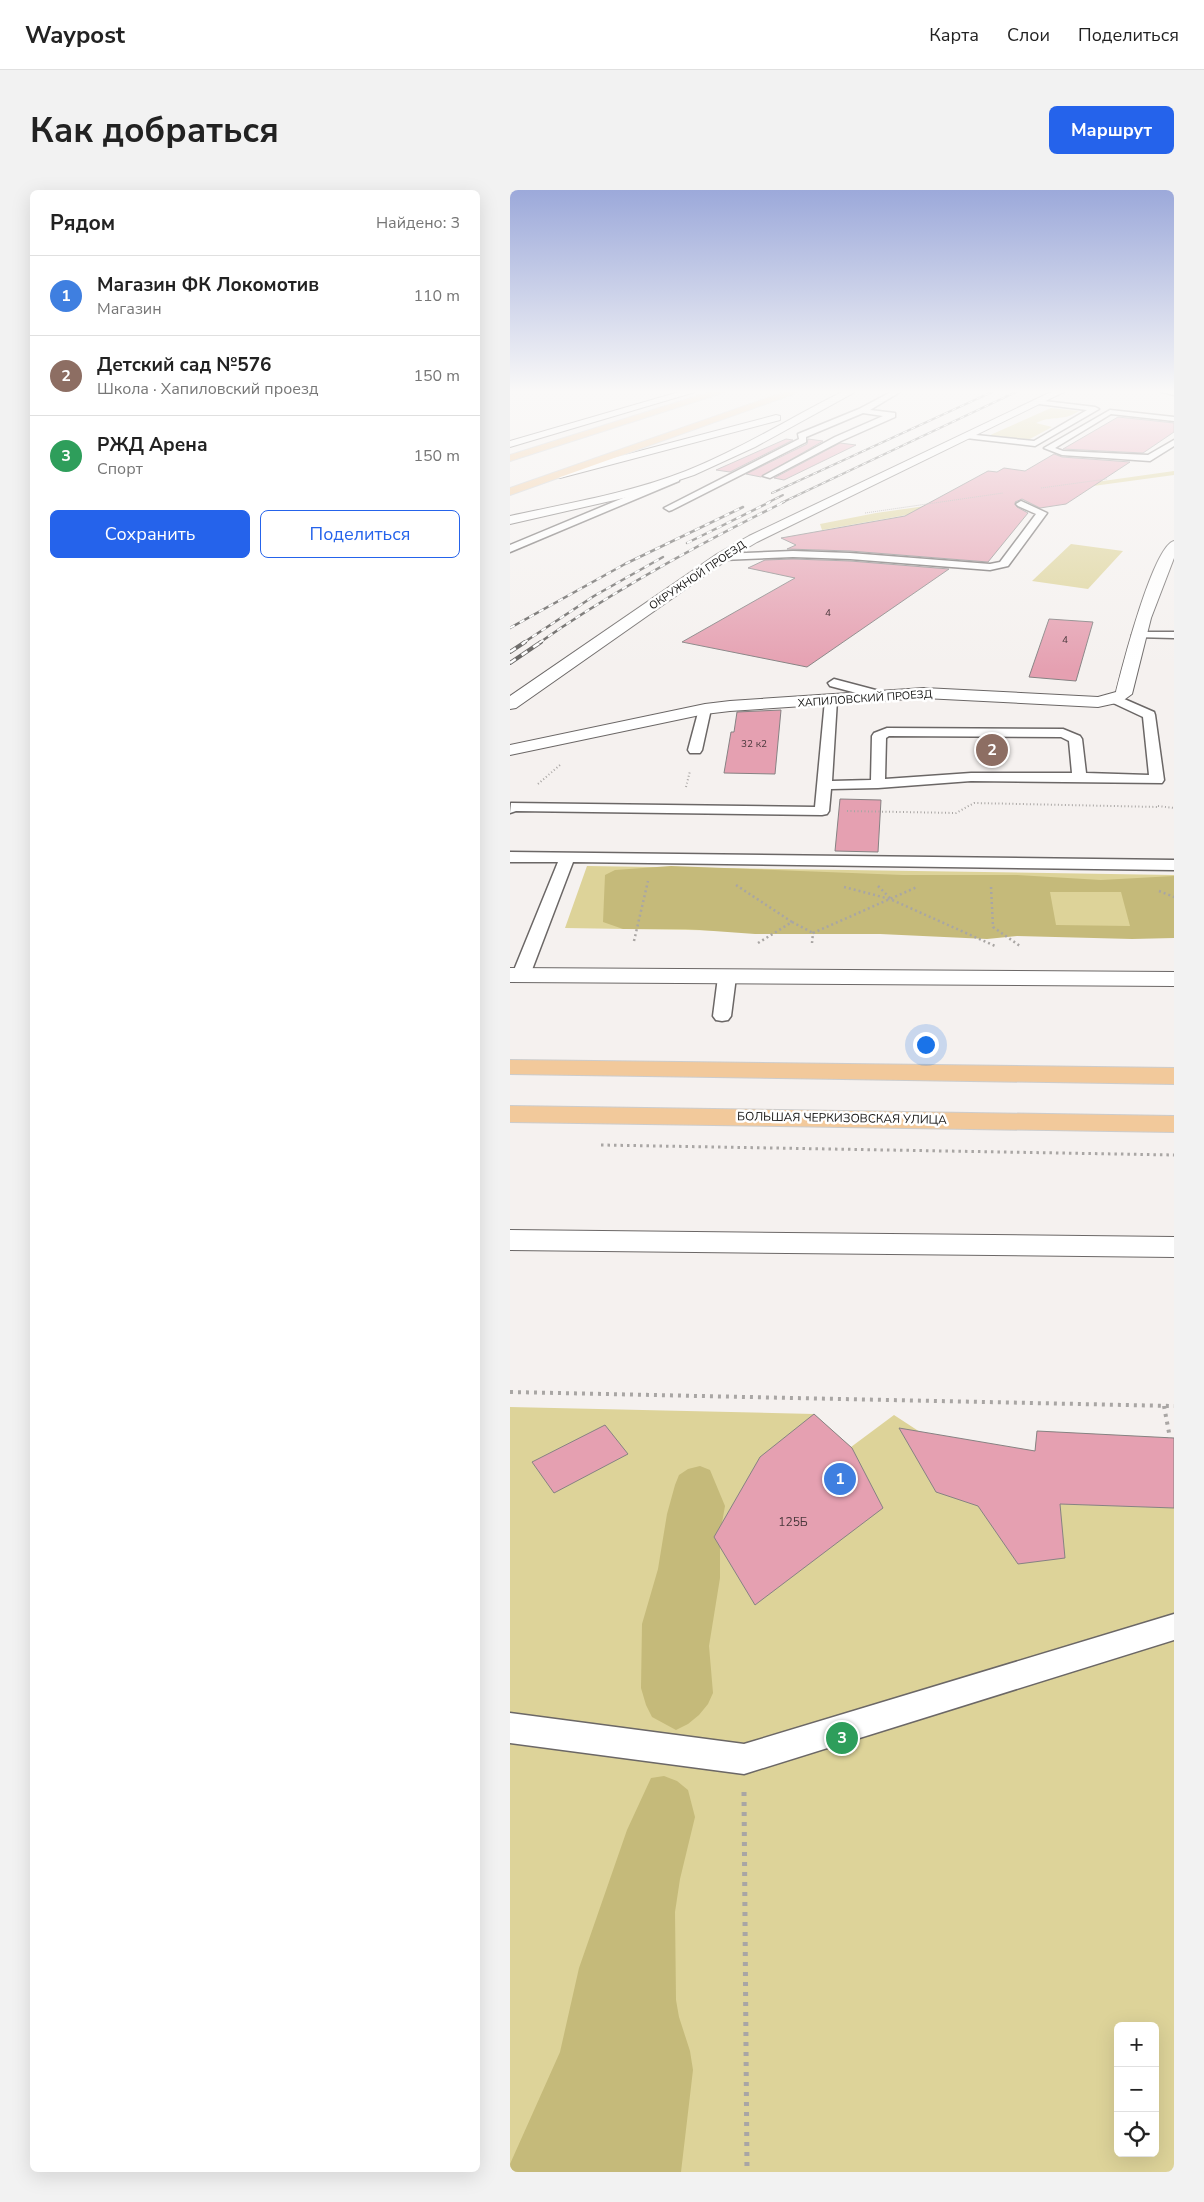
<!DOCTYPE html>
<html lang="ru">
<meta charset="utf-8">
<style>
body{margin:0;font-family:"Nunito Sans",sans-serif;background:#f2f2f2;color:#222}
.controls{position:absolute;right:15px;bottom:15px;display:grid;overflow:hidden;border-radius:8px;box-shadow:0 5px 20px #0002}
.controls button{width:45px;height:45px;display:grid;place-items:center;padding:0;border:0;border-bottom:1px solid #e0e0e0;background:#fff;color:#222;font:25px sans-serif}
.you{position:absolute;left:415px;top:854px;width:18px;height:18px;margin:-12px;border:4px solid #fff;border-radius:50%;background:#1a73e8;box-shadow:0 0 0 8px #1a73e833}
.badge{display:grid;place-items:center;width:32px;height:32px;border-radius:50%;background:#2563eb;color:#fff;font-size:16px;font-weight:700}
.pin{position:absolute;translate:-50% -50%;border:2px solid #fff;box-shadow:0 1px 5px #0006}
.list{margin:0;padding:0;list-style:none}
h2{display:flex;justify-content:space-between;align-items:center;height:65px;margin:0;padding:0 20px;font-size:21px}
h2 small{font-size:16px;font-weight:400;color:#767676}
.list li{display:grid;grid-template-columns:32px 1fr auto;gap:15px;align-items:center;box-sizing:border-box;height:80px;padding:0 20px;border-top:1px solid #e0e0e0}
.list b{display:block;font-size:19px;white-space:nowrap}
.list p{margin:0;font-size:16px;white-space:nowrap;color:#767676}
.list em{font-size:16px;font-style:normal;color:#767676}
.actions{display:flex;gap:10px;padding:15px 20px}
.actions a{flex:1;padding:11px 0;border:1px solid #2563eb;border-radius:8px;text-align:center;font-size:18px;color:#2563eb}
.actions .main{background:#2563eb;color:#fff}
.icon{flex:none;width:28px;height:28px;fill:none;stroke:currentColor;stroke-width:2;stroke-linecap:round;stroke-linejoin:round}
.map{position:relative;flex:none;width:664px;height:1982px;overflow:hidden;border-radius:8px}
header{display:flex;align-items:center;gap:30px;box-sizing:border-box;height:70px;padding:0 25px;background:#fff;border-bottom:1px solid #e0e0e0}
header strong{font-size:24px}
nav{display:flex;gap:28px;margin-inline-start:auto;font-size:18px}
.intro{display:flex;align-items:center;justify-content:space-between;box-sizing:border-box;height:120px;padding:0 30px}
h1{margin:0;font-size:35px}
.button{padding:12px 22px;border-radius:8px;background:#2563eb;color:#fff;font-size:18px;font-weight:700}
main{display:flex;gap:30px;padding:0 30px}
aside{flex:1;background:#fff;border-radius:8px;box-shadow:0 5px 20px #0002}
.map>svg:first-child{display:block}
.green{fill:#ddd399;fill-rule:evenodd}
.forest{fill:#c5ba7a;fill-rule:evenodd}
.building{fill:#e5a0b1;stroke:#868283}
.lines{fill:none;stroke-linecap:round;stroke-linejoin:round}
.lane-casing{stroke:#6b6766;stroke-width:3}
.street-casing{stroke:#6b6766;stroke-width:2}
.secondary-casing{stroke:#6b6766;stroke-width:2}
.primary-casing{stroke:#ccc;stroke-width:2}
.path-far5{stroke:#a9a6a4;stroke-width:1;stroke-dasharray:1 1;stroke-linecap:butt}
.path-far4{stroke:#a9a6a4;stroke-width:2;stroke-dasharray:1 2.5;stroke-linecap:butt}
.path-far3{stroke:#a9a6a4;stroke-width:2.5;stroke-dasharray:2 3;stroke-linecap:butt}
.path-far2{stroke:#a9a6a4;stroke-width:3;stroke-dasharray:2.5 4;stroke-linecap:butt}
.path-far1{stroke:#a9a6a4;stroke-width:4;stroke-dasharray:3 5;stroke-linecap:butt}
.path{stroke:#a9a6a4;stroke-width:5;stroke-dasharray:4 6;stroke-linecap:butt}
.lane{fill:#fff;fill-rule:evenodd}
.street{fill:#fff;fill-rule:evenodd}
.secondary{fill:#fff;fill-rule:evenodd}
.primary{fill:#f2c99b;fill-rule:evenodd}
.rail-far2-casing{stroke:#63615f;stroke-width:2}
.rail-far1-casing{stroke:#63615f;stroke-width:2.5}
.rail-casing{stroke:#63615f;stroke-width:4}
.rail-far2{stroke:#fff;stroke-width:1;stroke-dasharray:4.5;stroke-linecap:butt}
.rail-far1{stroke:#fff;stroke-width:2;stroke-dasharray:5.5;stroke-linecap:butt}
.rail{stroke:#fff;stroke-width:2.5;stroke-dasharray:7;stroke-linecap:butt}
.labels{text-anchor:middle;stroke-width:5;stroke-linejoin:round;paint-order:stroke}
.number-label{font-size:10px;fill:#4a383c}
.far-street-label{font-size:11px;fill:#171615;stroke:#fff}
.street-label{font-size:12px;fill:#171615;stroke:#fff}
.near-number-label{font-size:12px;fill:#4a383c}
</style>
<header>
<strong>Waypost</strong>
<nav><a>Карта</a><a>Слои</a><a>Поделиться</a></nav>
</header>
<div class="intro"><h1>Как добраться</h1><a class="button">Маршрут</a></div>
<main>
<aside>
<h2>Рядом<small>Найдено: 3</small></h2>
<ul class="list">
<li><span class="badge" style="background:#3f7fe0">1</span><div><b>Магазин ФК Локомотив</b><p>Магазин</p></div><em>110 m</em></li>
<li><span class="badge" style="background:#8d6e63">2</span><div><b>Детский сад №576</b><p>Школа · Хапиловский проезд</p></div><em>150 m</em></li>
<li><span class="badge" style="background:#2e9e5b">3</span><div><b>РЖД Арена</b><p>Спорт</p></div><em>150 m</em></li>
</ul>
<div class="actions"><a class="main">Сохранить</a><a>Поделиться</a></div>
</aside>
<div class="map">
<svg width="664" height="1982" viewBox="0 0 664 1982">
<rect width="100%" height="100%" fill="#f5f1ef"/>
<path class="green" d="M541,218L569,221C553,232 541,225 526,233L542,237L518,250L479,247L478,246Z
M664,281V285L481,310L312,340L310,334L366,323Z
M561,354L613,361L578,399L522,391Z
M77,676L664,685V748L55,738Z
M0,1217L304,1224L341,1257L384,1225L410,1242L525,1261L527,1241L664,1248V1982H0ZM608,1836H645V1963H608Z"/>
<path class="forest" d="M161,676L393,685H507L591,690L664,686V748L622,749L507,746L477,749L370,744H245L176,739H113L93,732L95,685L105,680ZM540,702H611L620,736L546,735Z
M190,1276L200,1280L215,1316L210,1344V1388L199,1456L203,1503L198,1514L189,1525L178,1534L166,1540L142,1527L136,1515L131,1498L132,1434L148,1379L157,1324L165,1295L169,1285L178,1279Z
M154,1586L167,1591L178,1600L185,1627L170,1689L165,1722L166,1810L169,1827L180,1861L183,1880L171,1982H0V1974L50,1862L69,1778L117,1640L141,1588Z"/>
<path class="building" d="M608,227L664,233V242L633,263L553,259Z
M276,249L283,250L220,282L206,280Z
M298,249L313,251L251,287L236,284L297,254Z
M330,253L346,255L274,290L264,288Z
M544,264L552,267L620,272L556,314L530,318L512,309L505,312L507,317L518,323L478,372L340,361L277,359L286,355L271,348L395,326L478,281L487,282L494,278L515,281Z
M283,369L340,371L439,379L297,477L172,452L285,388L238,378L255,370Z
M539,429L583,432L566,491L519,487Z
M271,520L265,584L214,583L221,542H224L227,522Z
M330,609L371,610L368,662L325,661Z
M304,1224L342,1258L373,1318L245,1415L204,1347L250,1267Z
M95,1235L118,1264L44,1303L22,1272Z
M389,1238L525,1261L527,1241L664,1248V1318L550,1314L555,1368L508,1374L468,1316L426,1302Z"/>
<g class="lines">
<defs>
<path id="lane" d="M381,202H390L360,220L385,223V227L331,251L260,288L253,286L325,247L373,226L353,223L296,247V252L162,320L159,321L154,318L289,249L288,244L349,219Z
M652,202H664V205Z
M526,210L585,217L589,219L525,256L456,248L452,246L456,244L524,251L577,220L529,214L525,212Z
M600,220L664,227V231L601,224L545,258L553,261L638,265L664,250V256L640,271L552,265L534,258Z
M166,286L169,287V291L0,362V355Z
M511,311L537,323L498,376L480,380L340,369L283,367L212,370L207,367L212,364L283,361L340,363L480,374L490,372L526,324L508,316L506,314Z
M628,442H664V448L624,447L622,445L624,443Z
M324,489L377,503L379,506L373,510L320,496L318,493Z
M605,505L644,522L645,525L654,590L652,593L461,591L368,598L321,599L319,621L317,624L312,625L6,621L0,623L1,613L305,617L315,510L321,506L327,510L322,591L361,590L362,546L364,543L377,538L553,539L570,546L572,549L576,583L639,585L633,527L601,512L599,509L601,506ZM379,546L551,547L559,551L562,583H461L375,589L376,548Z
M195,515L201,519L192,560L190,563H180L178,560L189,519Z
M0,662L664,670V680L63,672L20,785L17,789L11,790L5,789L2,785L48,672H0Z
M217,782L223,783L226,787L221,826L218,830L212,831L206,830L203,826L208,787L211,783Z
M664,1424V1450L234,1584L0,1553V1523L234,1554Z"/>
<path id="street" d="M664,351V368L641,428L622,504L611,512L588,517L414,508L220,521L195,524L0,565V555L195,514L220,511L414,498L588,507L606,502C612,478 643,356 664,351Z"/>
<path id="secondary" d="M169,202H185L0,257V251Z
M332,202H345L245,257L184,285L118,307L0,334V326C59,313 120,303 176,281C231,259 280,228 332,202Z
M541,202H554L247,352L217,370L6,518L0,519V506L207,364L239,346Z
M266,225L270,226V230L50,288L44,285L46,283Z
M0,778L664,782V796L0,792Z
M0,1040L664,1047V1067L0,1060Z"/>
<path id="primary" d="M200,202H215L0,271V265Z
M275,202H289L0,305V298Z
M0,870L664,878V894L0,884Z
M0,916L664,926V942L0,932Z"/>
</defs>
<use href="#lane" class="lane-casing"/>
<use href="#street" class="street-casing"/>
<use href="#secondary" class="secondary-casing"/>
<use href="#primary" class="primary-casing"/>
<path class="path-far5" d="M531,298L597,289
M355,323L493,303"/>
<path class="path-far4" d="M28,594L50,575
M176,597L180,581
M648,616L664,618
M337,621L446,623L464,613L649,617"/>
<path class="path-far3" d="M226,695L282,732
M368,696L380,708
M334,697L380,709L485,756
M481,697L483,737L510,756
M649,701L664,707
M124,751L138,691
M248,753L282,732L303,743
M302,753L303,743L407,697"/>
<path class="path-far2" d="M91,955L664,965"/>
<path class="path-far1" d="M0,1202L664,1216
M654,1216L660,1248"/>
<path class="path" d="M234,1602L237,1982"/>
<use href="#lane" class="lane"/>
<use href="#street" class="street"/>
<use href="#secondary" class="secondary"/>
<use href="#primary" class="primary"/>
<defs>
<path id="rail-far2" d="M262,303L482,202
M257,313L273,305
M271,313L506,202"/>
<path id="rail-far1" d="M177,353L260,312
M0,438L115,374L233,317
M13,453L84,406L153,367
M29,453C106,399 189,354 274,312"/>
<path id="rail" d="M0,462L15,452
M0,473L31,452"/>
</defs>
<use href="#rail-far2" class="rail-far2-casing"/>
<use href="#rail-far1" class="rail-far1-casing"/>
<use href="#rail" class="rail-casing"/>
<use href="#rail-far2" class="rail-far2"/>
<use href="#rail-far1" class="rail-far1"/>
<use href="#rail" class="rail"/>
</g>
<linearGradient id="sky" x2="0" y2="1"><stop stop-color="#9ca9da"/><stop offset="0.42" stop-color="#faf9f8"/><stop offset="1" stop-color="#faf9f8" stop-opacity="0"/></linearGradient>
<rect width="664" height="480" fill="url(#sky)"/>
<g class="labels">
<g class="number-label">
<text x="318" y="426">4</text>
<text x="555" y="453">4</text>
<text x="244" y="557">32 к2</text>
</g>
<g class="far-street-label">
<text transform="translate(187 385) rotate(-34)" y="4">ОКРУЖНОЙ ПРОЕЗД</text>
<text transform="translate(355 508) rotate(-4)" y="4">ХАПИЛОВСКИЙ ПРОЕЗД</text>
</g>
<g class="street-label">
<text transform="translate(332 928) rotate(1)" y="4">БОЛЬШАЯ ЧЕРКИЗОВСКАЯ УЛИЦА</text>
</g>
<g class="near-number-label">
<text x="283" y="1336">125Б</text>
</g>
</g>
</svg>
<div class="controls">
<button>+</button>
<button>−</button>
<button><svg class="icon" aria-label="locate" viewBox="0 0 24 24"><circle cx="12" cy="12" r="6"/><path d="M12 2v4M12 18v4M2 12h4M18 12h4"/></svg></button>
</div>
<div class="you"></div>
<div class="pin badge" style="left:330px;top:1289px;background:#3f7fe0">1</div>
<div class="pin badge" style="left:482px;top:560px;background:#8d6e63">2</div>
<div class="pin badge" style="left:332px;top:1548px;background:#2e9e5b">3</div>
</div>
</main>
